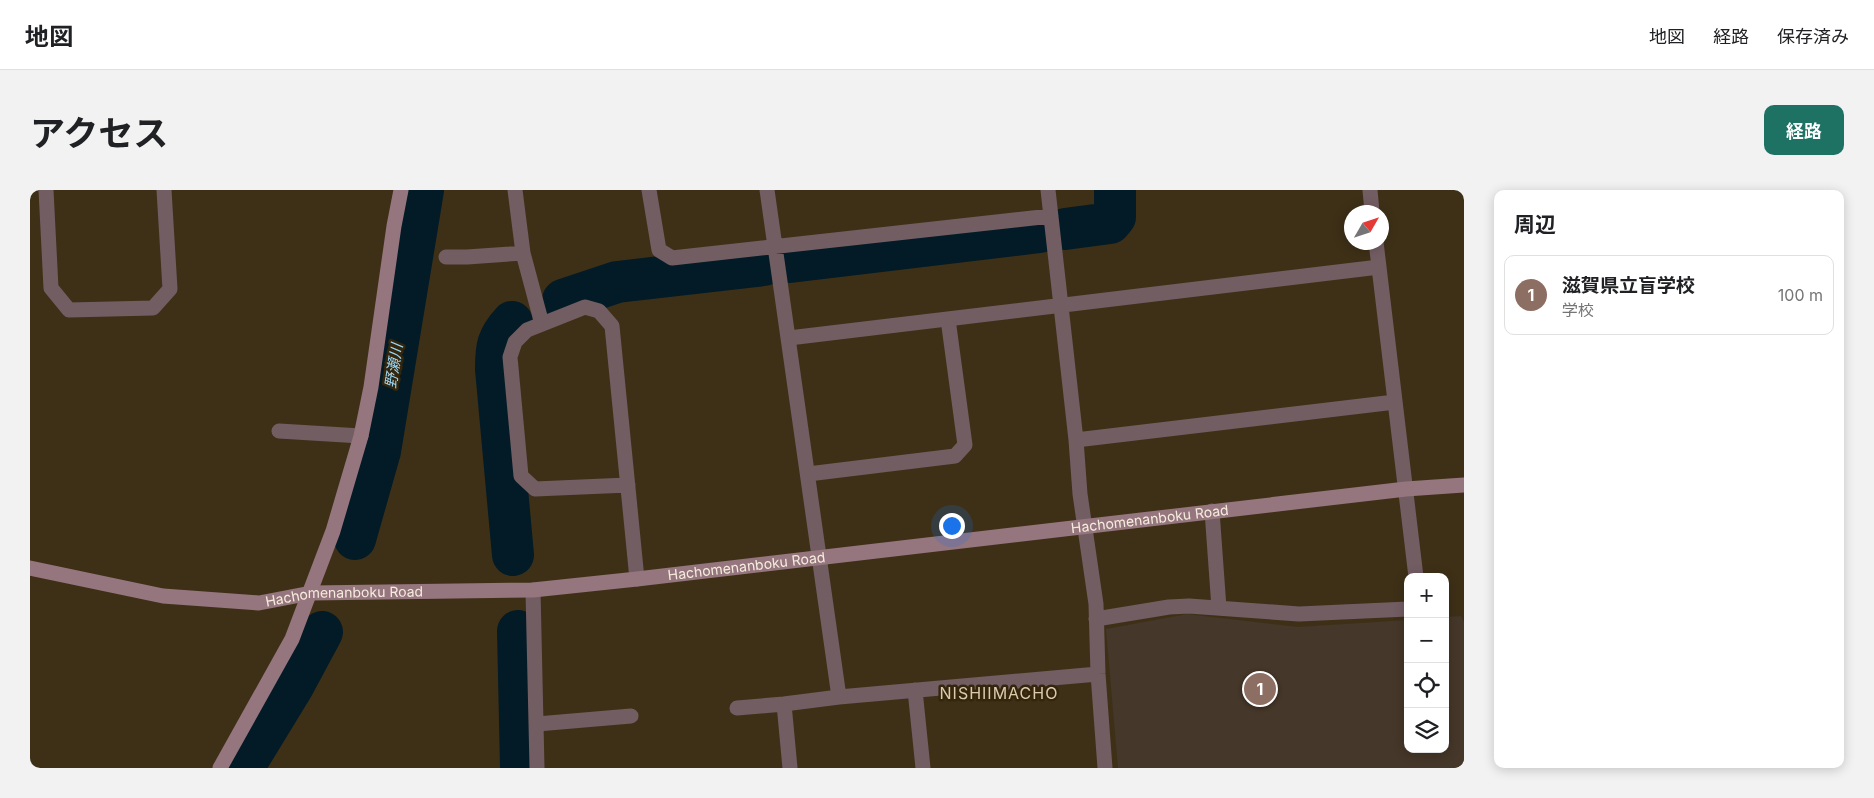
<!DOCTYPE html>
<html lang="ja">
<meta charset="utf-8">
<style>
body{margin:0;font-family:Inter,"Noto Sans JP",sans-serif;background:#f2f2f2;color:#202124}
.controls{position:absolute;right:15px;bottom:15px;display:grid;overflow:hidden;border-radius:10px;box-shadow:0 2px 12px #0003}
.controls button{width:45px;height:45px;display:grid;place-items:center;padding:0;border:0;border-bottom:1px solid #e0e0e0;background:#fff;color:#202124;font:25px sans-serif}
.compass{position:absolute;left:1314px;top:15px;width:45px;height:45px;border-radius:50%;background:#fff;box-shadow:0 2px 12px #0003;rotate:51deg}
.you{position:absolute;left:921px;top:335px;width:18px;height:18px;margin:-12px;border:4px solid #fff;border-radius:50%;background:#1a73e8;box-shadow:0 0 0 8px #1a73e833}
.badge{display:grid;place-items:center;width:32px;height:32px;border-radius:50%;background:#1d7264;color:#fff;font-size:16px;font-weight:700}
.pin{position:absolute;translate:-50% -50%;border:2px solid #fff;box-shadow:0 1px 5px #0006}
.list{margin:0;padding:0;list-style:none}
h2{display:flex;justify-content:space-between;align-items:center;height:65px;margin:0;padding:0 20px;font-size:21px}
h2 small{font-size:16px;font-weight:400;color:#757577}
.list li{display:grid;grid-template-columns:32px 1fr auto;gap:15px;align-items:center;box-sizing:border-box;height:80px;margin:0 10px 10px;padding:0 10px;border:1px solid #e0e0e0;border-radius:10px}
.list b{display:block;font-size:19px;white-space:nowrap}
.list p{margin:0;font-size:16px;white-space:nowrap;color:#757577}
.list em{font-size:16px;font-style:normal;color:#757577}
.icon{flex:none;width:28px;height:28px;fill:none;stroke:currentColor;stroke-width:2;stroke-linecap:round;stroke-linejoin:round}
.map{position:relative;flex:none;width:1434px;height:578px;overflow:hidden;border-radius:10px}
header{display:flex;align-items:center;gap:30px;box-sizing:border-box;height:70px;padding:0 25px;background:#fff;border-bottom:1px solid #e0e0e0}
header strong{font-size:24px}
nav{display:flex;gap:28px;margin-inline-start:auto;font-size:18px}
.intro{display:flex;align-items:center;justify-content:space-between;box-sizing:border-box;height:120px;padding:0 30px}
h1{margin:0;font-size:35px}
.button{padding:12px 22px;border-radius:10px;background:#1d7264;color:#fff;font-size:18px;font-weight:700}
main{display:flex;gap:30px;padding:0 30px}
aside{flex:1;background:#fff;border-radius:10px;box-shadow:0 2px 12px #0003}
.map>svg:first-child{display:block}
.education{fill:#453729}
.lines{fill:none;stroke-linecap:round;stroke-linejoin:round}
.river{stroke:#031b26;stroke-width:42}
.street{stroke:#725d63;stroke-width:15}
.secondary{stroke:#95757e;stroke-width:15}
.labels{text-anchor:middle;stroke-width:5;stroke-linejoin:round;paint-order:stroke}
.street-label{font-size:14px;fill:#f5ecdd;stroke:#34260d}
.water-label{font-size:15px;font-style:italic;fill:#9cd8f7;stroke:#34260d}
.quarter-label{font-size:16px;letter-spacing:1px;fill:#dbcaac;stroke:#34260d}
</style>
<header>
<strong>地図</strong>
<nav><a>地図</a><a>経路</a><a>保存済み</a></nav>
</header>
<div class="intro"><h1>アクセス</h1><a class="button">経路</a></div>
<main>
<div class="map">
<svg width="1434" height="578" viewBox="0 0 1434 578">
<rect width="100%" height="100%" fill="#3e3017"/>
<path class="education" d="M1157,424L1268,437L1378,430V559H1415V427L1431,426L1434,432V578H1088L1076,439Z"/>
<g class="lines">
<path class="river" d="M1035,39L1080,33L1085,27V0
M760,72L1010,42
M533,110L587,92L734,75
M482,132C467,148 466,158 466,179L483,365
M325,349L350,261L393,0
M488,441L491,576
M213,578L263,496L292,442"/>
<path class="street" d="M16,0L21,98L39,120L123,118L140,99L134,0
M485,0L493,63L512,134
M619,0L629,60L642,68L1021,26
M737,0L809,507
M1018,0L1046,250L1050,304L1066,414L1068,484L1075,578
M1340,0L1342,22
M1346,52L1386,387
M416,67H437L493,63
M759,148L1349,77
M249,241L331,246
M1046,250L1365,212
M778,284L925,266L935,255L918,129
M598,295L505,299L491,286L480,167L485,152L497,140L555,117L569,121L582,136L607,389
M1182,321L1189,418
M503,400L507,578
M1066,429L1139,417L1159,416L1269,424L1378,419
M885,500L893,578
M707,518L754,514
M507,534L601,526
M760,578L754,514L809,507L1068,484"/>
<g class="secondary">
<path id="s1" d="M0,378L133,406L229,413L281,403L503,400L607,389L1376,299L1434,295"/>
<path d="M190,578L262,449L303,341L331,246L341,197L364,36L371,0"/>
</g>
</g>
<g class="labels">
<g class="street-label">
<text dy="5" stroke="none"><textPath href="#s1" startOffset="1128">Hachomenanboku Road</textPath></text>
<text dy="5" stroke="none"><textPath href="#s1" startOffset="722">Hachomenanboku Road</textPath></text>
<text dy="5" stroke="none"><textPath href="#s1" startOffset="318">Hachomenanboku Road</textPath></text>
</g>
<g class="water-label">
<text transform="translate(364 176) rotate(-81)" y="5">野瀬川</text>
</g>
<g class="quarter-label">
<text x="969" y="509">NISHIIMACHO</text>
</g>
</g>
</svg>
<div class="controls">
<button>+</button>
<button>−</button>
<button><svg class="icon" aria-label="locate" viewBox="0 0 24 24"><circle cx="12" cy="12" r="6"/><path d="M12 2v4M12 18v4M2 12h4M18 12h4"/></svg></button>
<button><svg class="icon" aria-label="layers" viewBox="0 0 24 24"><path d="M12 4l9 5-9 5-9-5zM3 14l9 5 9-5"/></svg></button>
</div>
<svg class="compass" viewBox="-18 -18 36 36"><path d="M0-13l5 13h-10z" fill="#e53935"/><path d="M0 13l5-13h-10z" fill="#757577"/></svg>
<div class="you"></div>
<div class="pin badge" style="left:1230px;top:499px;background:#8d6e63">1</div>
</div>
<aside>
<h2>周辺<small></small></h2>
<ul class="list">
<li><span class="badge" style="background:#8d6e63">1</span><div><b>滋賀県立盲学校</b><p>学校</p></div><em>100 m</em></li>
</ul>
</aside>
</main>
